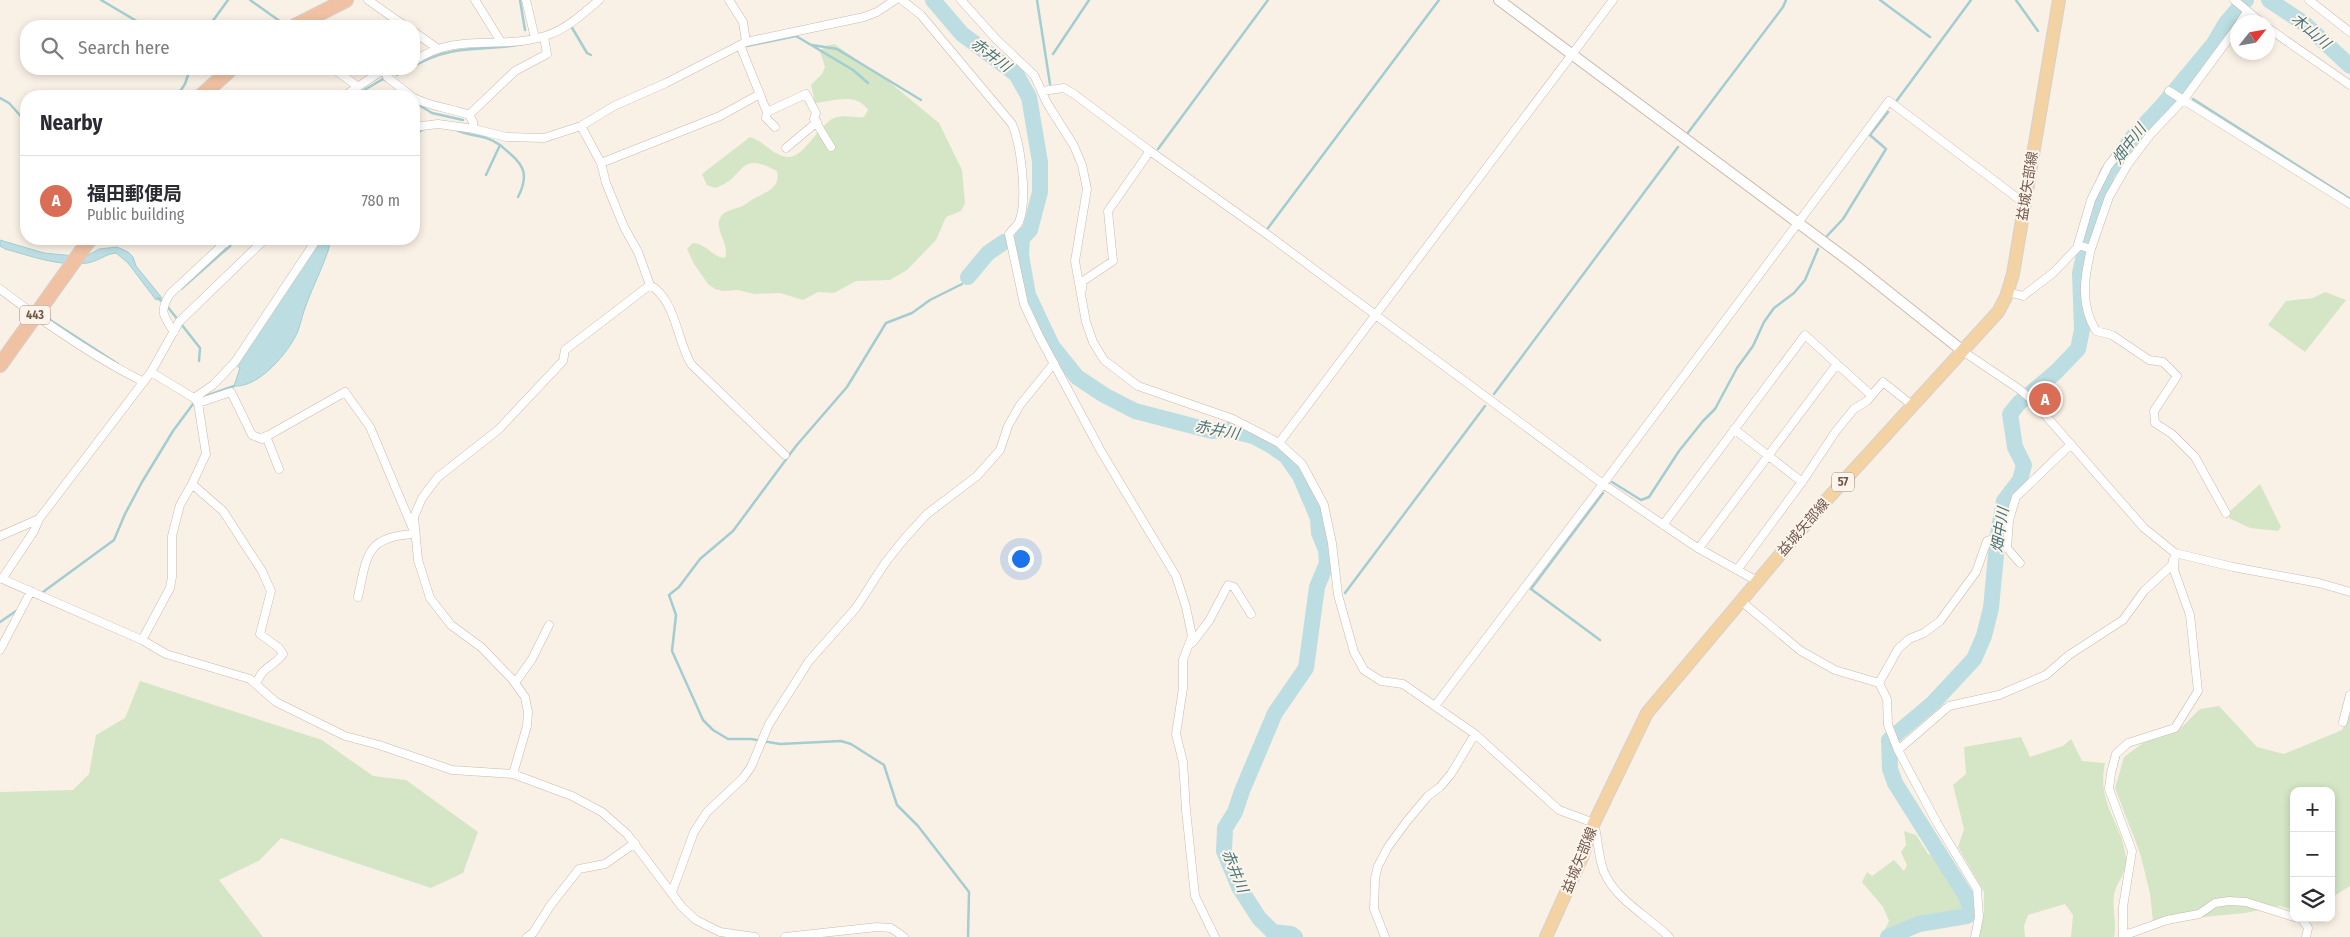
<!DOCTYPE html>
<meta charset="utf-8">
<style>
body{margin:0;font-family:"Fira Sans Condensed","Noto Sans JP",sans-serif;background:#f2f2f3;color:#2b2b33}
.controls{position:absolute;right:15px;bottom:15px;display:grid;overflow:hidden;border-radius:10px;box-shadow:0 2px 8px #0003}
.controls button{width:45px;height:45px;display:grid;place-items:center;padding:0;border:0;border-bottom:1px solid #e1e1e2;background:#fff;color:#2b2b33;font:25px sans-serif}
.compass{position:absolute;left:2230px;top:15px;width:45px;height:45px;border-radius:50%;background:#fff;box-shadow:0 2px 8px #0003;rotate:59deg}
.you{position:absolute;left:1020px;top:558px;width:18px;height:18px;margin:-12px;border:4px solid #fff;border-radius:50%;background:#1a73e8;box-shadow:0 0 0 8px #1a73e833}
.badge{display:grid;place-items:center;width:32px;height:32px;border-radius:50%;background:#d96d56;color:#fff;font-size:16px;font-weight:700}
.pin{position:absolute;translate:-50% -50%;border:2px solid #fff;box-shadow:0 1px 5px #0006}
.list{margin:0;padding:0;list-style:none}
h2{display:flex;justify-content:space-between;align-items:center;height:65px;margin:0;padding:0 20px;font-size:21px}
h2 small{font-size:16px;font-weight:400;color:#7c7c81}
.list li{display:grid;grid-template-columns:32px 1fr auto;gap:15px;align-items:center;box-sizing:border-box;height:90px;padding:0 20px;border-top:1px solid #e1e1e2}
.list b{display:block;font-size:19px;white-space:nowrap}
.list p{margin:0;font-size:16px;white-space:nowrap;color:#7c7c81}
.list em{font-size:16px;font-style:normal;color:#7c7c81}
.icon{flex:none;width:28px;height:28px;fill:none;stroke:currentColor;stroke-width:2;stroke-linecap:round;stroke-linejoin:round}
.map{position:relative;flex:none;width:2350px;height:937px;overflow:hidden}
.search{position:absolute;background:#fff;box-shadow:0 2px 8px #0003;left:20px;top:20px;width:400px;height:55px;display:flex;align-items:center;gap:12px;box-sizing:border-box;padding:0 18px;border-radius:20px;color:#7c7c81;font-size:19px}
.panel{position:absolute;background:#fff;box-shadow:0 2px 8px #0003;left:20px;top:90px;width:400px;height:155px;border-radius:20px}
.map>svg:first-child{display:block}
.green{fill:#d4e6c5}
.water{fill:#bcdee2;stroke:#a3cdd2}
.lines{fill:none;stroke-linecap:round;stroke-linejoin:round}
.stream{stroke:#a3cdd2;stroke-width:2.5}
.river{stroke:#bcdee2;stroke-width:16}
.minor-casing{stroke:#cbb9ad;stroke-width:9}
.tertiary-casing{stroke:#cbb9ad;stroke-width:12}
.primary-casing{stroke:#d7d0cd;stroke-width:14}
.trunk-casing{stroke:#d7d0cd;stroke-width:16}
.minor{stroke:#fff;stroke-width:8}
.tertiary{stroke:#fff;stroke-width:10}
.primary{stroke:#f3d2a4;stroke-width:12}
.trunk{stroke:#f0c2a3;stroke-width:14}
.labels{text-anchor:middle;stroke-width:4;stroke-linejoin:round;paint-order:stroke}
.shield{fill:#fdf5eb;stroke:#9b877c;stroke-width:1}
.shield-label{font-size:12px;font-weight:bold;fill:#71584d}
.street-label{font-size:14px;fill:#71584d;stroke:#fdf5eb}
.water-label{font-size:15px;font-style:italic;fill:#46757b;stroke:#fdf5eb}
</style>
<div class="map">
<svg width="2350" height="937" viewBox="0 0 2350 937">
<rect width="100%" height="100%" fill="#faf1e6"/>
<path class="green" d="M834,44L888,81L939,123L962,170L965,203L961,211L946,217L936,240L907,270L890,280L856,281L834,293L818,292L803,300L780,293L754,294L738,290L723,291L715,289L708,284L694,264L687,249L693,243C707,244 712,257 725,258C730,243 714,230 720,218C724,210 733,210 740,207C744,206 748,202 753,199C766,192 781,188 777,171C736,149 747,178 715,188L707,185L702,174L750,137C764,141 772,155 787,157C804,159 818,125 834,118C844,114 854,118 864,117L868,110C856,92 834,101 815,103L811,85L822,74L825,67L820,51L826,46Z
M2325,292L2346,300L2305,352L2268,325L2286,301L2313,298Z
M2260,484L2281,527L2278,531L2250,528L2229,518V512Z
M140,681L322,740L373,776L406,780L478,832L463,873L431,888L281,838L260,860L219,880L263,937H0V792L73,790L89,774L96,735L125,718Z
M2219,706L2257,747L2284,754L2342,730L2350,714V886L2331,898V791H2294V910L2280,906L2245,913L2153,922L2150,893L2140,853L2115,788L2124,757L2143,743L2177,732L2200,709Z
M2021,737L2030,757L2063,746L2071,739L2082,761L2105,763C2096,805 2123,823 2126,859C2127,873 2116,883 2114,895C2112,909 2117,923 2114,937H2071L2073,915L2065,904L2028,915L2024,926L2025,937H1977L1984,911V892L1958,847L1964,829L1953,785L1966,774L1964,747Z
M1904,831L1916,835L1928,854L1938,858L1964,897L1968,907L1964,914L1899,926L1883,933L1889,921L1883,907L1862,882L1867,872L1872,876L1894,860L1904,871L1907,865L1901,852L1906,845Z"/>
<path class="water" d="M320,239H326L330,243L328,251C322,269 313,286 306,305C303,313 301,322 298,331C289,352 259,388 234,386L240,368L236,365Z
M0,240L44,253L85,257L99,249L117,247L128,252L133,257L136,266L162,298L156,300L128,263L116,253C105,254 97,262 87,263C60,267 31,256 5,249L0,246Z"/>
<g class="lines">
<path class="stream" d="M101,0L145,26
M250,0L281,22
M520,0L525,30
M1037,0L1050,84
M1880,0L1930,37
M2016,0L2038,31
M209,26L228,0
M571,26L587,53L591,55
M812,45L837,49L921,100
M747,46L796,36L853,70L868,83
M1053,54L1089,0
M414,66C454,43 481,52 523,44
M397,75L408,69
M398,91L405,96
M177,96L185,84L190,69
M354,96L383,79L387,81
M0,98L9,103L26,122
M2193,99L2350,199
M414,102L432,113L463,120
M1895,103L1971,0
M456,130C470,137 485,134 500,145L486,175
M1687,134L1783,7L1786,0
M414,136L423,129
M500,145C520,162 532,170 518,197
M1158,149L1268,0
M1268,228L1439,0
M1827,236L1843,219L1886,149L1870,135L1888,112
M962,284L930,300L912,313L886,323L847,387L796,446L733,531L700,559L679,587L669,595L676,615L672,651L703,720L713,730L728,739H751L780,744L841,741L851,744L884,765L897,805L918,826L969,892L968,937
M181,289L230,246L234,239
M158,298L167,306L200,348L199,361
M44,316L118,364
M1494,394L1678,147
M203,397L234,386
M1612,482L1641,500L1649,497L1679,451L1703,421L1715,409L1737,368L1753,346L1764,322L1774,308L1794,293L1805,280L1818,249
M43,592L114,540L125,514L142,482L173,431L193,404
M1345,593L1485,406
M0,622L19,609
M1600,640L1531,589L1603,493"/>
<path class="river" d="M933,0L962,34L1016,74L1029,97L1040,162V192L1030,230L1022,238L1021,255L1028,295L1052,346L1077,377L1104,395L1135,411L1212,431L1228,430L1253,436L1270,445L1286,456L1300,476L1318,518L1319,533L1326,550L1327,563L1317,587L1306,668L1275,713L1242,791L1235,812L1225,828L1224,851L1239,887L1259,918L1273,932L1291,934L1295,937
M2269,0L2305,24L2350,66
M968,277L988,253L1004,242
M1888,937L1919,924L1967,916L1970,908L1966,896L1895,783L1890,769L1889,740L1933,703L1974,659L1984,636L1991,608L1998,534L2004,501L2020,480L2024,465L2015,447L2010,414L2019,403L2056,372L2078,349L2082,330L2080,273L2090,229L2107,174L2132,138L2162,106L2213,45L2226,23L2246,0"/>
<defs>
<path id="minor" d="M368,0L405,26
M475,0L501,42
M526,0L535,38
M729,0L743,22L746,42
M902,0L921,15L1012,124C1021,145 1028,200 1019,222C1017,226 1012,230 1009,234L1024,304L1039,336L1102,453L1176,576L1186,607L1192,636L1183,660V688L1176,734L1183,762L1186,810L1195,896L1215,937
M961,0L996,39L1034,75L1047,103L1074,146L1082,165L1087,189L1075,261L1086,322L1093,342L1104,360L1138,386L1233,419L1279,443L1302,464L1324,505L1332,543L1338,595L1354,652L1364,670L1381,681L1403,684L1475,734L1559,810L1594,823C1598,838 1598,857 1604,872C1616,900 1648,916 1669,937
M2234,0L2261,22
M2309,0L2350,32
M2240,22L2247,12
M2268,28L2350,85
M414,32L437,48
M740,45L767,112L766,118L775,127
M414,61C458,31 499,51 545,36C565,30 583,14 599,0
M334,69L357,86
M387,72V77L411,96
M1042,91L1064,88L1074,94L1150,151L1268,235L1603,484L1696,547L1757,581
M2169,91L2350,204
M344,96L380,72L402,69
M414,98C431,107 451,108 469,115
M767,112L806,94L816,113L814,119L831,147
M414,127L438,124L474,129L506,137L544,138L581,126L614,106L666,83L746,42L864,17L877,12L895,0
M474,129L473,122L469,115L515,71L547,54L544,37
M786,148L817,122
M601,163L720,116L760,94
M217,239L226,243
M2078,245L2091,249C2084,279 2080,304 2096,331L2112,335L2149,360L2163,362L2177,376L2154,411L2155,423L2172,434L2195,457L2226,513
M2091,249L2109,197L2128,164L2150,135L2184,99L2238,26
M650,285C676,300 677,341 691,364L785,455
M0,289C45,323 93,357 144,382
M1082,289L1083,281L1113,261L1108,211L1150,151
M2008,292L2023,296L2053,273L2077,248L2091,200L2108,166L2119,152
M174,332C163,315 159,312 170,294L229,239
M1964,352L2019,389L2032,400L2144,528L2175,553L2233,567L2319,583L2350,592
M151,372L194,398L198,403L206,454L192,484L223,511L262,571L271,591L260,634L279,648L283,654C273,668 264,664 256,684
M194,398L213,385L235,362L317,239
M198,403L231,392L252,435L262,439L345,392L370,427L413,529
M1734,429L1802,482
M266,436L279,469
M1279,443L1613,0
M1663,525L1805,335L1871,395
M0,536L39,519L151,372L179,322L265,239
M1699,548L1837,364
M2020,563L2007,548L2009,520L2016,497L2070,445
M1737,570L1802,482L1836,431L1854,409L1867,401L1883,382L1913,406
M0,578L142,640L166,654L250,679L276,702L345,736L379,745L452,770L513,774L572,796L602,812L627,834L682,907L696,920L720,932L755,937
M2,579L34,531L39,519
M358,597C367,555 366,536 415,534
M1741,601L1801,651L1835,670L1879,683L1887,699L1888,725L1898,750L1937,823L1977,889L1979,917L1975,937
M142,640L170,588L172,577V536L180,505L192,484
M1192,643L1209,621L1228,585L1234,587L1251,614
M0,650L31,591
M515,683L532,659L549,625
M1879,683L1898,649L1909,639L1924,633L1940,621L1976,572L1987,541L1993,539L2007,542
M1435,706L1603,484L1889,101L2024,203
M2343,722L2350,695
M1898,750L1949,706L1999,695L2046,675L2069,655L2123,620L2144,591L2172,565L2173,560
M513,774L527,726L528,712L525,697L512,679L481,647L451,625L430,598L418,560L414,517L422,498L438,477L498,430L563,361L565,350L650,285L638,252L624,227L606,183L601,163L581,126
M672,892L694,832L707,812L743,778L751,767L769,724L809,661L856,608L885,563L905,538L927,514L977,476L1000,450L1008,426L1020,405L1054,363
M2298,918L2302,919L2308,928L2306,937
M2124,934L2131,933L2167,920L2199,914L2215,903L2229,901L2246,902L2294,917
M527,937L533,933L550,906L579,869L605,864L635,843
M785,937L877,927L891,928L904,937
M1385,937L1374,909L1375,878L1378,866L1388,847L1407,821L1428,796L1440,787L1451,774L1475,734
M2123,937V907L2132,851L2109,789L2111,773L2116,754L2128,743L2175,728L2198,691L2190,615L2174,570L2175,553"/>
<path id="tertiary" d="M1499,0L1856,266L1964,352"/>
<path id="primary" d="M1546,937L1583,855L1594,823L1647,713L1820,507L1998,312L2006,297L2013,274L2059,0"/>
<path id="trunk" d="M295,26L346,0
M201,96L231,69
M0,365L90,239"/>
</defs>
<use href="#minor" class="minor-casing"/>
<use href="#tertiary" class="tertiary-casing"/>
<use href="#primary" class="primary-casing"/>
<use href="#trunk" class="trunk-casing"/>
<use href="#minor" class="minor"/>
<use href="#tertiary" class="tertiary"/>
<use href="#primary" class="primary"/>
<use href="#trunk" class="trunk"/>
</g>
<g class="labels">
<g class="shield">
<rect x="20" y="305.5" width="30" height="19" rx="4"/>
<rect x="1832" y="472.5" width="22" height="19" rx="4"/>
</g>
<g class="shield-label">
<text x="35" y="319">443</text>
<text x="1843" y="486">57</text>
</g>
<g class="street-label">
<text transform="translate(2027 186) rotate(-81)" y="5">益城矢部線</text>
<text transform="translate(1803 527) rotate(-49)" y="5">益城矢部線</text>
<text transform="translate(1579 860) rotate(-68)" y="5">益城矢部線</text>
</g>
<g class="water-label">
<text transform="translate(2311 31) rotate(40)" y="5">木山川</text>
<text transform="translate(991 55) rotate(37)" y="5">赤井川</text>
<text transform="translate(2129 144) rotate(-53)" y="5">畑中川</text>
<text transform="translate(1217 430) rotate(11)" y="5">赤井川</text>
<text transform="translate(2000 530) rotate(-81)" y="5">畑中川</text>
<text transform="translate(1235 871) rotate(68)" y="5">赤井川</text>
</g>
</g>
</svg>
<div class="controls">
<button>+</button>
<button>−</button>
<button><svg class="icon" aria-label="layers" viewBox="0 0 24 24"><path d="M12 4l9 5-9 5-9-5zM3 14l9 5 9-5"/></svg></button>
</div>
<svg class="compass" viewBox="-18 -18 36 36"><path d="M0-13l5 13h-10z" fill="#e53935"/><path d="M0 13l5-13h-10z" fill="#7c7c81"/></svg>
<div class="you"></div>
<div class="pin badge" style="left:2045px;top:399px">A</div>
<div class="search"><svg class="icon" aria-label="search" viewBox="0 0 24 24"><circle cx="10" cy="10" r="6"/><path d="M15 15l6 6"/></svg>Search here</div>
<section class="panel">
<h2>Nearby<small></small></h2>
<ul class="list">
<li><span class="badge">A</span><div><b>福田郵便局</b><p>Public building</p></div><em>780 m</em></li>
</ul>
</section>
</div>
